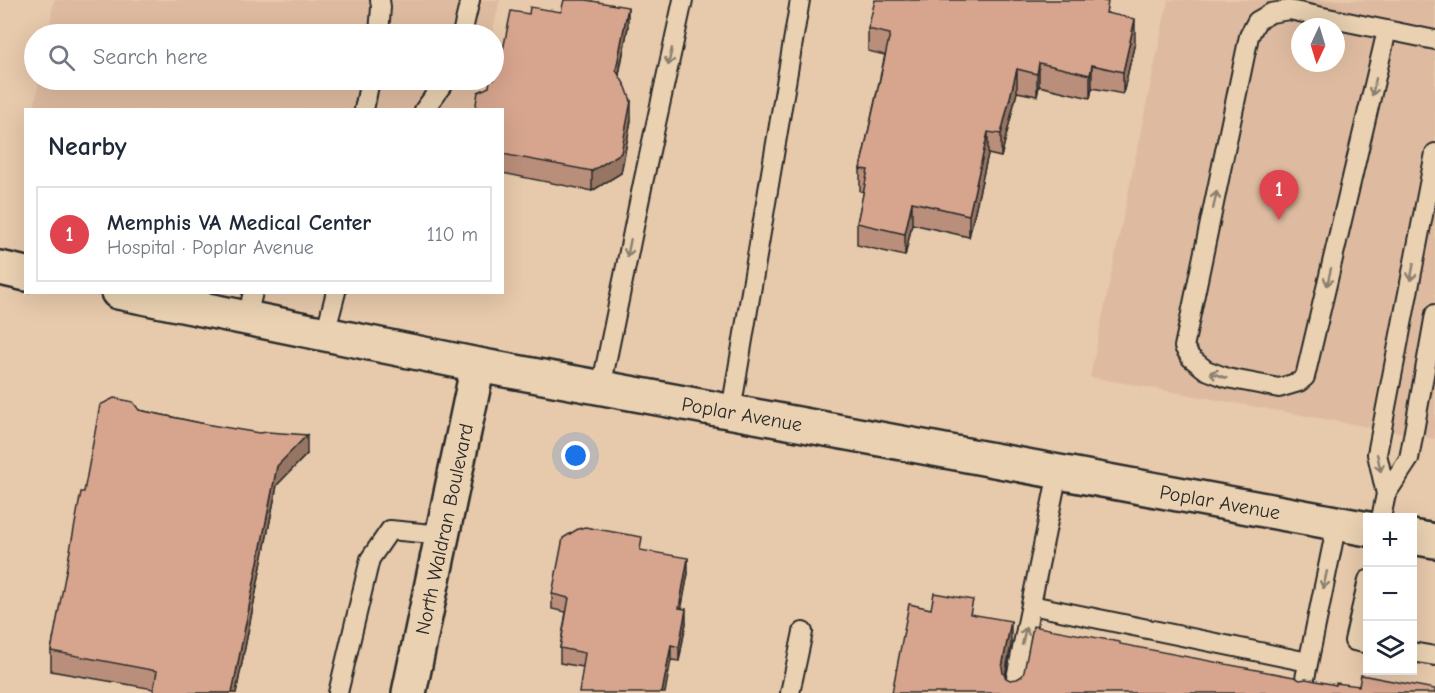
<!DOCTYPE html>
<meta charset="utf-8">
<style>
body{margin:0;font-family:"Comic Neue",sans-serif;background:#f2f2f3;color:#1f2937}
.controls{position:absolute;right:18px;bottom:18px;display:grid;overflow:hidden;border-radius:0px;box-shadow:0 6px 24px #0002}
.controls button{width:54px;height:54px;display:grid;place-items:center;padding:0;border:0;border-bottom:2px solid #e0e1e3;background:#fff;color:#1f2937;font:30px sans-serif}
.compass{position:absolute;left:1291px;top:18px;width:54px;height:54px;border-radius:50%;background:#fff;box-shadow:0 6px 24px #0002;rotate:184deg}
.you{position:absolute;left:576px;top:456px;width:21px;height:21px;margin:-15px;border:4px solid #fff;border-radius:50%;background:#1a73e8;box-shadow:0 0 0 9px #1a73e833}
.badge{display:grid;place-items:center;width:39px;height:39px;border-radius:50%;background:#d1495b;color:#fff;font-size:20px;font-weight:700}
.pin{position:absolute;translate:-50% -50px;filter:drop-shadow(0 2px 3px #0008)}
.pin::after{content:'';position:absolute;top:32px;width:21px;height:18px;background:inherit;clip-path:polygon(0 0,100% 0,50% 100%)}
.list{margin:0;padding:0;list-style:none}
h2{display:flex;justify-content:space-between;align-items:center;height:78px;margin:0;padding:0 24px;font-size:26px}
h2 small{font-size:20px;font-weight:400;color:#747a83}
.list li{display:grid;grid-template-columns:39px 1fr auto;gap:18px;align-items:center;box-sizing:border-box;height:96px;margin:0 12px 12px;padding:0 12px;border:2px solid #e0e1e3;border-radius:0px}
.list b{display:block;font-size:22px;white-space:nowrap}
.list p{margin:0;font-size:20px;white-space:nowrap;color:#747a83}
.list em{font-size:20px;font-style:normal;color:#747a83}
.icon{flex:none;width:33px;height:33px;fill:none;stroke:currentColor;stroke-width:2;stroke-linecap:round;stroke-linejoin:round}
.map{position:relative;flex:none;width:1435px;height:693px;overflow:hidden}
.search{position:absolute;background:#fff;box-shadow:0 6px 24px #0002;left:24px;top:24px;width:480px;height:66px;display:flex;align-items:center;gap:15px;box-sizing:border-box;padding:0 21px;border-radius:33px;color:#747a83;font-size:22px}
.panel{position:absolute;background:#fff;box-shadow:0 6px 24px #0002;left:24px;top:108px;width:480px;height:186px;border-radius:0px}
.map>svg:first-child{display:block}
.built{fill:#debba0;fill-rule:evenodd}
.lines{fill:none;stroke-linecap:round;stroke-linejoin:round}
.lane-casing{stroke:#2b2b2b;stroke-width:22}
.street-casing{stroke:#2b2b2b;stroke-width:38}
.secondary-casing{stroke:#2b2b2b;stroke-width:38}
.lane{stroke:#e9d1b1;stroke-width:18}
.street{stroke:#e9d1b1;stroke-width:33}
.secondary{stroke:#e9d1b1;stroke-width:33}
.wall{fill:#b98e7a;stroke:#2b2b2b;stroke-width:1.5}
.shaded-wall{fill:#967463;stroke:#2b2b2b;stroke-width:1.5}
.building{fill:#d7a58e;stroke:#2b2b2b;stroke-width:1.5}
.oneway{stroke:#8a7e6e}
.labels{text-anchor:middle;stroke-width:6;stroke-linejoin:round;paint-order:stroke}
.street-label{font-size:20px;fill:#2b2b2b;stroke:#e9d1b1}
</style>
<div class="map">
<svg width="1435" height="693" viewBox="0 0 1435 693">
<rect width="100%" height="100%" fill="#e7c9ab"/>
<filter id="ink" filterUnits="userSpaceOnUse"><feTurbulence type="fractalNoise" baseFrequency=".0167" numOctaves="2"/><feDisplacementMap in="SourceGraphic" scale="12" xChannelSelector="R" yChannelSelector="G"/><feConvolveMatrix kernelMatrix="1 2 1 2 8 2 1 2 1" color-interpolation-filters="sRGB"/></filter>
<g filter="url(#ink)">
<path class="built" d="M54,0H500L492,34H48Z
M1168,0H1435V439L1090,377ZM1300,27H1336V63H1300Z
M39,80H481L474,109L34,110Z"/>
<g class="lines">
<defs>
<path id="lane" d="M1387,30L1305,377L1299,382L1279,388L1227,378L1206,370L1191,358L1184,347L1249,36L1257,21L1271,13L1289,10L1435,40
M379,34L381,7L380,0
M462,34L470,0
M364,110L370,80
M424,110L446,80
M247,318L253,292
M325,334L336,292
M601,388L643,183L683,0
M731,411L800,0
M1386,494L1377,454L1435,153
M1381,518L1386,494L1409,459L1435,314
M1368,580L1354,641L1368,644
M1031,605L1308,662
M1412,652L1435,656
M338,693L370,559L390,530L443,535
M790,693L803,632
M1013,693L1058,472
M1302,693L1337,523"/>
<path id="street" d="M409,693L478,365"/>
<path id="secondary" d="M0,268L26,274
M118,292L478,365L1368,529
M1412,537L1435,541"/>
</defs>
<use href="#lane" class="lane-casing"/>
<use href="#street" class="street-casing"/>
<use href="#secondary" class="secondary-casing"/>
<use href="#lane" class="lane"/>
<use href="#street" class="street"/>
<use href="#secondary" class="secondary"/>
</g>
<path class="wall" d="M1108,13L1135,42L1123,94L1092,88L1090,98L1039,86L1037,96L1017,92L1001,157L988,154L969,237L912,224L905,256L857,245V223L864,192L860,191V169L885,55L868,51V29Z
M628,27L619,75L631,120L621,173L592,191L502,173V110L489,87L503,50Z
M139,410L205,424L307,454L277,485L236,693H153L154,689L51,671V651L84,492Z
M642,551L688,573L681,608L686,623L679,661L671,660L583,667L560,663V648L566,612L552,609V594Z"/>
<path class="shaded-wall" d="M628,7V27L616,89V70Z
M1135,19V42L1123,94V72Z
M1039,63V86L1037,96V74Z
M1092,65V88L1090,98V75Z
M1017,69V92L1001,157V134Z
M631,101V120L621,173L592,191V171Z
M988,132V154L969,237V215Z
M912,202V224L905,256V234Z
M307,435V454L277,485L236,693H232L277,466Z
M688,558V573L679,622V608Z
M686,609V623L679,661V647Z
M1011,621V645L1002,691V667Z
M671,645V660L665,693H662Z"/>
<path class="building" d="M564,0H586L628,7L616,70L626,87L631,101L621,153L592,171L502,154V110H475L478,92L489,87L490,80H494V64L496,50H503L511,11L529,14L530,7L561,12Z
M875,0H1100L1108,2L1106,13L1135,19L1123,72L1092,65L1090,75L1039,63L1037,74L1017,69L1001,134L988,132L969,215L912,202L905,234L857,223L868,170L860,169L890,34L868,29Z
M114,398L133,402L139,410L205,424L259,433L268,432L307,435L277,466L232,693H153L157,671L51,651L81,492H84L100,405Z
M585,527L642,537L640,550L688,558L679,608L686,609L679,647L671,645L662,693H579L585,653L560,648L569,598L552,594L563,538L578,529Z
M934,593L973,600L970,614L1011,621L1002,667L1003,673L1006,678L1010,680L1017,679L1022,676L1024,672L1033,626L1120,642V644L1294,677L1300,680L1306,679L1336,685V683L1359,686L1361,675L1435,689V693H892L909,604L931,609Z"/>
<defs><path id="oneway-shaft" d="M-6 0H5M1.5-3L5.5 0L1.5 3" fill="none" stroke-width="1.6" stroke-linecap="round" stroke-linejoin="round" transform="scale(1.5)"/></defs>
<g class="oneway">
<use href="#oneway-shaft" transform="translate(670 57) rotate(102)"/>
<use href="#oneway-shaft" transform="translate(1374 87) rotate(103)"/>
<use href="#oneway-shaft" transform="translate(1215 200) rotate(-78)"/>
<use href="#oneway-shaft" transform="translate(629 248) rotate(101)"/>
<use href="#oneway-shaft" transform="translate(1412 272) rotate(101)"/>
<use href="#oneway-shaft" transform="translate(1329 277) rotate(103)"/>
<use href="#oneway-shaft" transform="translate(1218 375) rotate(-159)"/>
<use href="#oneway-shaft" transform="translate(1379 463) rotate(78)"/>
<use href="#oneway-shaft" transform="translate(1325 580) rotate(102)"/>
<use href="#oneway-shaft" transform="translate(1024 636) rotate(-78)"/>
</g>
</g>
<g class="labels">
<g class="street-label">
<text transform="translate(742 414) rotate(10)" y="7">Poplar Avenue</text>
<text transform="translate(1220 502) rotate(10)" y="7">Poplar Avenue</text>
<text transform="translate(444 529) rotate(-78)" y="7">North Waldran Boulevard</text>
</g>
</g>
</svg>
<div class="controls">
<button>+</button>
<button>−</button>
<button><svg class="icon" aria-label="layers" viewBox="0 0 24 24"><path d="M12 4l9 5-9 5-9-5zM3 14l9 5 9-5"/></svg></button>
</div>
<svg class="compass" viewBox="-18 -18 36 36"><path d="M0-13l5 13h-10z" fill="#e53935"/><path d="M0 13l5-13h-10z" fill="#747a83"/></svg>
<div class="you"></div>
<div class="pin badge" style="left:1279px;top:220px;background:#e0444e">1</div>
<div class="search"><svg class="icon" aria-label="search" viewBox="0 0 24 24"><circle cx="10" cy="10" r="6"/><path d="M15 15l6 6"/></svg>Search here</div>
<section class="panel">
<h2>Nearby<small></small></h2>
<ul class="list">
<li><span class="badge" style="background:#e0444e">1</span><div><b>Memphis VA Medical Center</b><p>Hospital · Poplar Avenue</p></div><em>110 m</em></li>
</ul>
</section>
</div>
